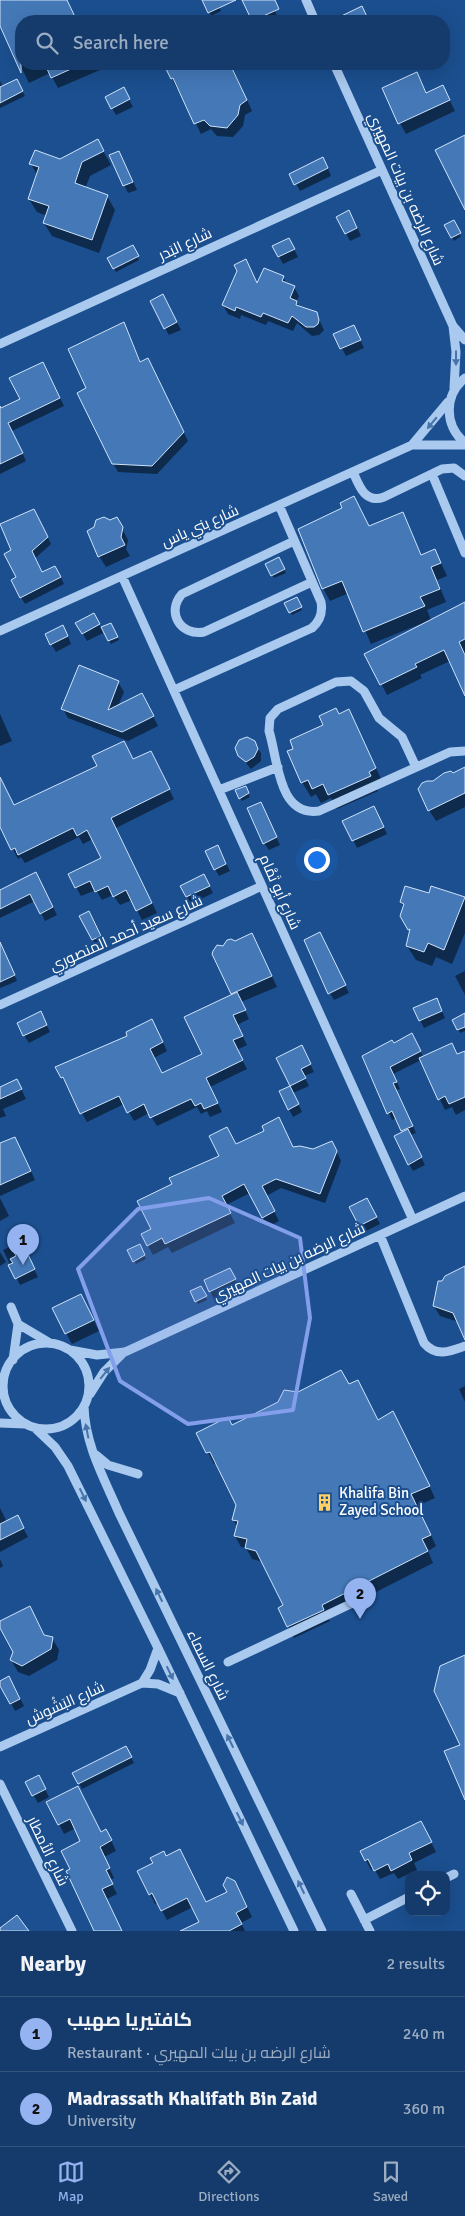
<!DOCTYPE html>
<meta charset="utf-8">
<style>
body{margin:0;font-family:Signika,Cairo,sans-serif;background:#214673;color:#f1f3f6}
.controls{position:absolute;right:15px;bottom:15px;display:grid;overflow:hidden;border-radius:10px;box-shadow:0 5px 20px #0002}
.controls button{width:45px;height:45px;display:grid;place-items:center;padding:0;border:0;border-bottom:1px solid #33557e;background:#143b6b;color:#f1f3f6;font:25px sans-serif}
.you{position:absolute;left:316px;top:859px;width:18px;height:18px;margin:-12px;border:4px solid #fff;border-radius:50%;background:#1a73e8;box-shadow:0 0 0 8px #1a73e833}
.badge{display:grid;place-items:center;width:32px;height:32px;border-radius:50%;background:#95b2f1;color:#111;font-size:16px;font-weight:700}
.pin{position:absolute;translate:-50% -41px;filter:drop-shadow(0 1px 2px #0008)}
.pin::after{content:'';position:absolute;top:26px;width:18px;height:15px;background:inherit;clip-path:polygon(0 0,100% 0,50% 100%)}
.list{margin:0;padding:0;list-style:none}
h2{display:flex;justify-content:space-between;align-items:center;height:65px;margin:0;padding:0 20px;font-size:21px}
h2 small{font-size:16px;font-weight:400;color:#9dadc1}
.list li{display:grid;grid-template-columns:32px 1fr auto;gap:15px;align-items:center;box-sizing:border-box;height:75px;padding:0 20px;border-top:1px solid #33557e}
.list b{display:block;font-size:19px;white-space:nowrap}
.list p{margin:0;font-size:16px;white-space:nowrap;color:#9dadc1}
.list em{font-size:16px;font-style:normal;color:#9dadc1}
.icon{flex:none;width:28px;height:28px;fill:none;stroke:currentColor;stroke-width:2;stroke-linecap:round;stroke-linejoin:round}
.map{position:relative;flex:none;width:465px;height:1931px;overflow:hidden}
.search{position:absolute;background:#143b6b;box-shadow:0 5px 20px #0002;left:15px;right:15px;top:15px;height:55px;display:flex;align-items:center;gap:12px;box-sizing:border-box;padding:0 18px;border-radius:20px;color:#9dadc1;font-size:19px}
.sheet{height:215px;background:#143b6b}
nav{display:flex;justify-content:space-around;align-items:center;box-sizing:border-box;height:70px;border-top:1px solid #33557e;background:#143b6b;font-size:14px;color:#9dadc1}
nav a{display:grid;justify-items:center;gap:2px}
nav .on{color:#95b2f1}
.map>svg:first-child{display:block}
.shadow{fill:#0007}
.building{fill:#4478b7;stroke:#cfe3fa}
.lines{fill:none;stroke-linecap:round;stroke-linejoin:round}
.minor{stroke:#a9c9ee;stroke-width:9}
.oneway{fill:#4674ac}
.marked{fill:#839eea;fill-opacity:0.2;stroke:#839eea;stroke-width:4;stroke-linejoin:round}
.labels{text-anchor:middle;stroke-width:4;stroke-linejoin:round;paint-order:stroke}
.street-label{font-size:15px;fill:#fff;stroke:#1b4f8f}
.poi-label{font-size:15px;fill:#fff;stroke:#1b4f8f;text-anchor:start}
</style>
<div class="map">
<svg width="465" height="1931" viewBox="0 0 465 1931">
<rect width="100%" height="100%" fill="#1b4f8f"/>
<path class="shadow" d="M0,0H62L67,1L77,21H21V64H97L100,70L58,88L50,73L29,83L0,24Z
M209,0H216L221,11L211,16L205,2Z
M243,0H270L278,18L272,21H253Z
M176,64H231L252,111L245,115L243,126L233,137L217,136L211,129L201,134L179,88L177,89L167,68Z
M0,81L3,87L19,85L25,96L0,108Z
M422,84L427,94L448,97L455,111L406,134L400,123Z
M127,96L133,107L116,115L112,108Z
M97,140L111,165L90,176L85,189L107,196L115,210L99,253L52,236L44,223L47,216L37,212L29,199L37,175L31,164L60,160Z
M119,152L137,190L128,193L110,156Z
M327,166L331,176L300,191L291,174Z
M338,217L353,219L361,236L350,241Z
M453,222L461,236L454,241L446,226Z
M133,247L139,260L116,272L109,259Z
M274,247H293L298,257L283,264Z
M283,277L287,284L294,287L299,296L296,302L300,308L316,313L324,330L319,335L312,336L297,323L293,331L268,321L266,325L241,315L240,319L228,314L223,305L258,285Z
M167,303L181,330L169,335L165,328Z
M124,324L141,363L152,368L188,441L157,474L118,472L113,463L88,389Z
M357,334L364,348L346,356L335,335Z
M47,372L64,406L12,431L26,461L0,474V410L21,400Z
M402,514L422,556L435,550L447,576L437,580L446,602L427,610L431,620L465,604V693L450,661L420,675L422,678L387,695L366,654L431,623L430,620L371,644L349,593L330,601L323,588L369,528Z
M38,518L51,544L22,570Z
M117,519L128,540L126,549L130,556L106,567L99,556L95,528Z
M279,559L286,573L274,578L267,564Z
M42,574H59L64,584L25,604L21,597Z
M296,598L302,610L292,615L286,603Z
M94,615L101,628L111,624L119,640L111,644L105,632L87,641L77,623Z
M67,634L71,644L56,652L51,644Z
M118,682L124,692L118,706L147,704L158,726L128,741L68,718L63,709Z
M349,710L383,783L376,786L378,791L337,809L331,798L321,803L316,794L311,797L302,782L295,749L339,715Z
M0,714L12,741L0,746Z
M251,739L261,753V761L251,769L237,752Z
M133,761L155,762L174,799L116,828L157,913L142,920L132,900L120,905L113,895L102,900L96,890L81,896L76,887L103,859L93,839L83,844L79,837L25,863L21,857L18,859L0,824V796L14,807Z
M465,773V807L436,821L429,810L433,783L453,774Z
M237,791H247L250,797L242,801Z
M264,811L280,845L269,850L264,843Z
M378,815L387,834L357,848L344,821Z
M221,854L230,871L219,876L215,869Z
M40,881L57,915L45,921L35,901L0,918V891Z
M208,883L213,893L191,904L182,886Z
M432,888L465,898V933L452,964L436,957L432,966L416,960L407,946L411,932L402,916L404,907L401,902L430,894Z
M88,913L102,939L95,943L80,917Z
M252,934L277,987L241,1002L249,1019L237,1025L247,1045L237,1050L247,1069L210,1087L222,1112L210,1117L207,1111L201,1114L197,1107L157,1126L149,1113L134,1121L124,1104L87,1122L57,1068L157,1030L167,1051L154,1058L162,1075L203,1054L233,995L213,954Z
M324,941L349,993L334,1000L330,993Z
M0,963L10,965L17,981L0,988Z
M465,971V995L455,976Z
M440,1007L445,1018L424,1028L420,1020Z
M44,1020L50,1032L29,1043L24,1035Z
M454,1020H465V1031L460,1033Z
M416,1042L423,1057L452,1044L458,1056L465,1054V1110L456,1115L452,1107L445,1110L421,1060L393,1074L400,1089L396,1090L416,1133L410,1135L425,1165L413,1171L409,1164L403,1133L396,1118L392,1120L389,1113L364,1056L393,1044Z
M305,1054L314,1072L304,1076L309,1086L293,1093L302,1112L293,1117L280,1092L291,1086L278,1059Z
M17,1080L26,1099L3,1109L6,1116L0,1118V1088Z
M332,1142L341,1161L325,1203L281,1188L266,1196L279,1221L268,1227L250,1193L226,1205L235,1223L172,1253L168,1247L153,1255L142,1235L153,1230L174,1184L236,1146L313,1151Z
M28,1165L35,1180L0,1196V1167Z
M0,1198L9,1216L0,1221Z
M371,1207L380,1224L364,1232L360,1225Z
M20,1242L38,1277L20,1285L3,1250Z
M139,1246L146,1259L136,1264L129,1251Z
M0,1252L6,1262L0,1266Z
M229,1270L239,1287L214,1299L205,1281Z
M465,1271V1324L440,1316L434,1306L443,1282Z
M201,1287L207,1300L198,1304L192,1292Z
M87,1307L99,1331L72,1344L66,1333Z
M348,1385L378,1421L399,1424L435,1498L417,1506L436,1546L428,1551L433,1563L327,1617L330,1621L294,1638L279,1608L284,1606L263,1562L252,1559L246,1548L241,1547L235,1536L237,1527L233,1519L237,1505L216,1463L214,1464L198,1433L233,1427L298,1394Z
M465,1386V1402L459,1389Z
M0,1508L7,1522L17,1517L28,1537L0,1552Z
M0,1559L3,1566L0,1568Z
M0,1622L52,1638L59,1650L57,1660L29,1676L18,1672L11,1660L14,1652Z
M0,1682L13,1685L24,1706L15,1711Z
M126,1748L134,1763L82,1789L74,1773Z
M26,1782L42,1784L49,1797L38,1803Z
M48,1802L111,1840L116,1851L104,1857L114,1878L110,1880L117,1894L107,1899L121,1931H96L72,1870L82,1842L76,1828L64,1834Z
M426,1832L436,1852L414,1863L417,1870L398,1879L394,1873L380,1879L374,1868L371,1870L361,1851Z
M139,1871L206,1904L240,1892L252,1917L241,1923L245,1931H183L201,1922L193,1907L167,1920L158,1903L155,1904Z"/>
<path class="building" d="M0,0H67L77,21H21V73L0,26Z
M202,0H236L208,13Z
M242,0H275L279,9L252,21Z
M362,6L369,21H331Z
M45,64H82L51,78Z
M173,64H230L247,100L240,105L238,115L227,128L210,126L204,120L194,124L173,78L171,79L165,67Z
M417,72L426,93L443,85L450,100L398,124L382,88Z
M17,79L23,91L0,103V87Z
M124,87L130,99L111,109L105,97Z
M465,135V210L435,150Z
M98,139L104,151L82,162L75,183L108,195L92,240L43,223L49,206L28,199L39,167L29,164L35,150L60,159Z
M119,151L133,182L123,186L109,155Z
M323,157L328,168L294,185L289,174Z
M349,210L357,228L345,234L336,217Z
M454,220L461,233L451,238L444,225Z
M289,238L295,249L278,257L272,246Z
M133,245L139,256L113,269L107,258Z
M246,259L257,283L264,268L284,276L282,281L295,286L290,298L297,301L296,305L317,312L319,320L318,324L314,327H306L292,316L288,323L263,313L261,317L236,307L235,311L222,305L237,271L234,265Z
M163,294L177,322L164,329L150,301Z
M124,322L140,362L148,358L184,432L152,466L112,464L77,393L86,388L68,349Z
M354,325L361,340L340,349L333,334Z
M43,362L60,398L8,423L23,453L0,464V406L1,408L20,399L9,378Z
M354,496L369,526L403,512L421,555L435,549L441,563L431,567L440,589L420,597L425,606L363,632L342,581L322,589L298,529L342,508L340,503Z
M34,509L48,537L32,551L42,572L55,566L61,577L20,598L11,580L16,577L4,554L11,550L0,524Z
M104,517L110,520L117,517L123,527L121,537L125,545L98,557L87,531L94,527L96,520Z
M279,557L285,569L271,576L265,564Z
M297,597L302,607L289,613L284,603Z
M465,602V639L459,642L465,655V696L444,650L415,664L417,667L380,685L364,654Z
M94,613L100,624L82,634L75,623Z
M111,623L118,637L108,641L101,627Z
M63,625L68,636L50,645L45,634Z
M79,665L119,681L108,710L142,693L154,716L122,732L61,709Z
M336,708L339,714L349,709L376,768L369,772L371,776L328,795L323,784L312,789L308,780L301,783L287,751L293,749L290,740L323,725L319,716Z
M247,737L255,741L258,749L254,757L246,762L238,756L235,748L239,740Z
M124,741L133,759L151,751L170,789L111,818L152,903L136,911L126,890L113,897L108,886L95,892L90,881L75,888L68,874L101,858L87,830L77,836L73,828L18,855L15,848L11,850L0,827V777L14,805L97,766L92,756Z
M465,767V793L428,811L418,789L422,783L427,781H433L444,773L451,771L453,773Z
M246,786L249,793L239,799L235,790Z
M261,802L277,837L263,844L247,808Z
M374,806L384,827L352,841L342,821Z
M218,845L226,864L214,870L205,851Z
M36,872L53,907L40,914L30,894L0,909V890Z
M204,874L210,886L186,897L180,886Z
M405,886L429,893L431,886L465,897L444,950L428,943L424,952L406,946L410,929L408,930L400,916L404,904L400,902Z
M89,911L101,936L92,940L79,916Z
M320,932L346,985L328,994L304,940Z
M252,933L272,976L231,994L212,954L213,951L217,945L223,946L227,940L231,939L235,941Z
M0,942L15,975L0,982Z
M237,992L246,1010L233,1015L243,1036L233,1040L243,1060L206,1078L218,1103L204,1109L201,1103L195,1106L191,1099L150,1118L144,1104L127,1113L119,1096L80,1114L63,1077L61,1078L55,1067L127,1036L126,1032L152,1019L163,1042L150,1049L162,1073L202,1054L184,1017Z
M437,998L442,1011L419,1021L413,1008Z
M41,1011L47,1025L23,1036L17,1023Z
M465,1013V1027L457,1030L452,1020Z
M412,1033L421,1051L390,1067L397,1082L393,1083L413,1126L401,1131L392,1111L387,1114L362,1056L392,1040L394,1043Z
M452,1043L457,1054L465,1051V1097L449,1104L445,1096L438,1100L419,1058Z
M302,1045L311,1064L301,1069L306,1078L290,1086L276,1058Z
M17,1079L22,1089L0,1099V1087Z
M290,1086L299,1104L288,1110L279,1091Z
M279,1117L293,1147L300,1146L313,1149L332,1141L337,1151L320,1194L276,1179L262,1186L275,1211L262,1218L244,1184L222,1196L231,1213L165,1244L162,1238L147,1246L141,1234L151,1229L137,1201L172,1184L169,1178L219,1156L209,1136L227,1127L236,1144L264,1131L262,1126Z
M408,1129L422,1157L408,1165L394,1136Z
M15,1137L31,1171L0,1185V1143Z
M367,1198L377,1217L359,1226L349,1207Z
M21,1240L35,1269L15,1279L8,1265L13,1263L10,1259L16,1256L10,1245Z
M140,1244L145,1255L133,1262L127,1250Z
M465,1266V1340L453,1313L433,1306L438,1281H442L445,1276Z
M230,1268L236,1279L209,1292L204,1280Z
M201,1286L207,1296L195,1302L190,1291Z
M81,1294L94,1320L65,1334L52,1308Z
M341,1370L349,1384L358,1380L378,1420L393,1411L430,1486L411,1494L431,1535L422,1539L428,1551L322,1605L324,1610L287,1627L278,1608L283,1605L256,1551L245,1548L247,1539L234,1536L238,1521L232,1520L236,1505L210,1452L206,1453L196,1433L228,1417L232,1425L278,1402L284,1390L298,1392Z
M18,1515L24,1528L0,1540V1524Z
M30,1606L44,1635L53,1637L51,1649L22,1666L10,1660L13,1652L0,1628V1621Z
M465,1655V1800L444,1751L460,1745L434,1691L440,1666Z
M9,1676L20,1699L10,1704L0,1686V1681Z
M126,1746L132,1757L78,1784L72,1773Z
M39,1775L46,1789L32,1796L25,1782Z
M78,1786L101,1832L106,1829L112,1840L100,1847L110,1868L106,1870L113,1884L102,1889L122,1931H94L66,1871L70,1869L61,1851L80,1841L70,1819L58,1825L46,1802Z
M421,1821L432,1842L409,1853L412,1860L391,1871L388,1864L374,1871L368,1859L365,1861L360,1851Z
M180,1849L206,1902L227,1892L223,1885L227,1877L235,1881L247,1907L236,1913L242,1924L229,1931H180L199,1922L187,1898L161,1911L152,1893L149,1895L137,1871L153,1863L150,1858L164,1851L166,1856Z
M17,1915L29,1931H0V1928Z"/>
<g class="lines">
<path class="minor" d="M306,0L315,21
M334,64L453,326L465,340
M453,326L456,352L454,388
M0,344L382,170
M465,378C444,395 444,425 465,443
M412,445L448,402
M353,472C359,486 365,504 384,497L442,469L454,468L465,476
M432,474L465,553
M294,541L182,594C166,612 180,636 204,632L312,582
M122,576L413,1220
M0,631L412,445H465
M174,690L312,628C320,621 323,613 321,602L279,505
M416,767L402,737L379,718L364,691L351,681L336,682L278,709L270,718L269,731C278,759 278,817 319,811L450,752L465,751
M219,790L278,767
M0,1005L262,886
M380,1235L424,1343C436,1357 449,1352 465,1346
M11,1307L18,1324L13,1360
M18,1324L50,1343
M3 1386a43 43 0 1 1 86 0a43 43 0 1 1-86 0Z
M70,1350L97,1355L125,1352L465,1196
M90,1394L104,1372L124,1352
M84,1406C85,1445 104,1478 119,1513L322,1931
M0,1423L25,1424
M35,1428L55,1447L68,1466L158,1648L294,1931
M96,1455L108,1465L138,1474
M228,1662L361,1599
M142,1683L150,1670L158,1648
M0,1747L142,1683L158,1684L180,1693
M0,1784L72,1931
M446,1878L454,1874
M351,1894L370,1931
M364,1920L409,1897"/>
</g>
<defs><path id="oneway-solid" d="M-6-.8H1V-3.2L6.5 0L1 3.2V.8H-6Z" transform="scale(1.25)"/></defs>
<g class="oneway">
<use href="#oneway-solid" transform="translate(456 358) rotate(90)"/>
<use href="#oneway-solid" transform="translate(432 423) rotate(130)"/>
<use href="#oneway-solid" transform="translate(105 1373) rotate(-51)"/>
<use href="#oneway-solid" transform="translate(87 1431) rotate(-101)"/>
<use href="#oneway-solid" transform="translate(83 1495) rotate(64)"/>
<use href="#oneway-solid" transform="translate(159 1595) rotate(-116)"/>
<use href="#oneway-solid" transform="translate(170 1673) rotate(64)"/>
<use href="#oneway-solid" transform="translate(230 1741) rotate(-116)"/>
<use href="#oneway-solid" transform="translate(240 1819) rotate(64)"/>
<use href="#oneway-solid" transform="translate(301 1887) rotate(-116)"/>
</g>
<path class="marked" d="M209,1198L300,1238L310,1318L293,1410L188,1424L120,1381L78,1269L138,1209Z"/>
<defs>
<symbol id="building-bare" viewBox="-9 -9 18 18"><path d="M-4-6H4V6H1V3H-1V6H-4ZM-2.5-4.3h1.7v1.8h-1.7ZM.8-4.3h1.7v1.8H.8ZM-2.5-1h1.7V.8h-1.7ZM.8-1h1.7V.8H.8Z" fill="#ffd166" stroke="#1b4f8f" stroke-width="2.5" paint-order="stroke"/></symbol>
</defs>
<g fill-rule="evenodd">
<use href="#building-bare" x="312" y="1490" width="25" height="25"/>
</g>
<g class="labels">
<g class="street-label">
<text transform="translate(406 189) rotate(66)" y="5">شارع الرضه بن بيات المهيري</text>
<text transform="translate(185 244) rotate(-25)" y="5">شارع البَدر</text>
<text transform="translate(200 526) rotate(-24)" y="5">شارع بني ياس</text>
<text transform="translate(280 892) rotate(66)" y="5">شارع أبو تَمَّام</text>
<text transform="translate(126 933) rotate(-24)" y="5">شارع سعيد أحمد المنصوري</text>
<text transform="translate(289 1262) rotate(-25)" y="5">شارع الرضه بن بيات المهيري</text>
<text transform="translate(208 1665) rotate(64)" y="5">شارع السماء</text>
<text transform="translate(65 1703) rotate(-24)" y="5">شارع البَشُوش</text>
<text transform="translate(48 1851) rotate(64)" y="5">شارع الأمطار</text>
</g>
<g class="poi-label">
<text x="339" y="1498">Khalifa Bin<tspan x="339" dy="17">Zayed School</tspan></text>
</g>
</g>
</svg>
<div class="controls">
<button><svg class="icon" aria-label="locate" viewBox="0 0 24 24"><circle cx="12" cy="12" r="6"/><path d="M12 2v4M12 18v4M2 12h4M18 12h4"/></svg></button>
</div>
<div class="you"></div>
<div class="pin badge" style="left:23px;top:1265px">1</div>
<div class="pin badge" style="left:360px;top:1619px">2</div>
<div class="search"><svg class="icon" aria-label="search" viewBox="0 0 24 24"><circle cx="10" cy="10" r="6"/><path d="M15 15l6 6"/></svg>Search here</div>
</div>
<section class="sheet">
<h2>Nearby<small>2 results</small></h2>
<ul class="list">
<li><span class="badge">1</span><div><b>كافتيريا صهيب</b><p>Restaurant · شارع الرضه بن بيات المهيري</p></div><em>240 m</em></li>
<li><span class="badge">2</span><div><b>Madrassath Khalifath Bin Zaid</b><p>University</p></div><em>360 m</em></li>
</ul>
</section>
<nav>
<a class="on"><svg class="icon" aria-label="map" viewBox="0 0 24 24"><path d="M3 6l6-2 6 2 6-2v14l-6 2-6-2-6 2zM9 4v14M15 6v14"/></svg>Map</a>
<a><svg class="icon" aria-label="directions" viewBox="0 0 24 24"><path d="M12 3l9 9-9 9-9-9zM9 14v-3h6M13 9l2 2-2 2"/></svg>Directions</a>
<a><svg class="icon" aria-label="saved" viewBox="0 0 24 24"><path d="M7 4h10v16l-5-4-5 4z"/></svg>Saved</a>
</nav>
